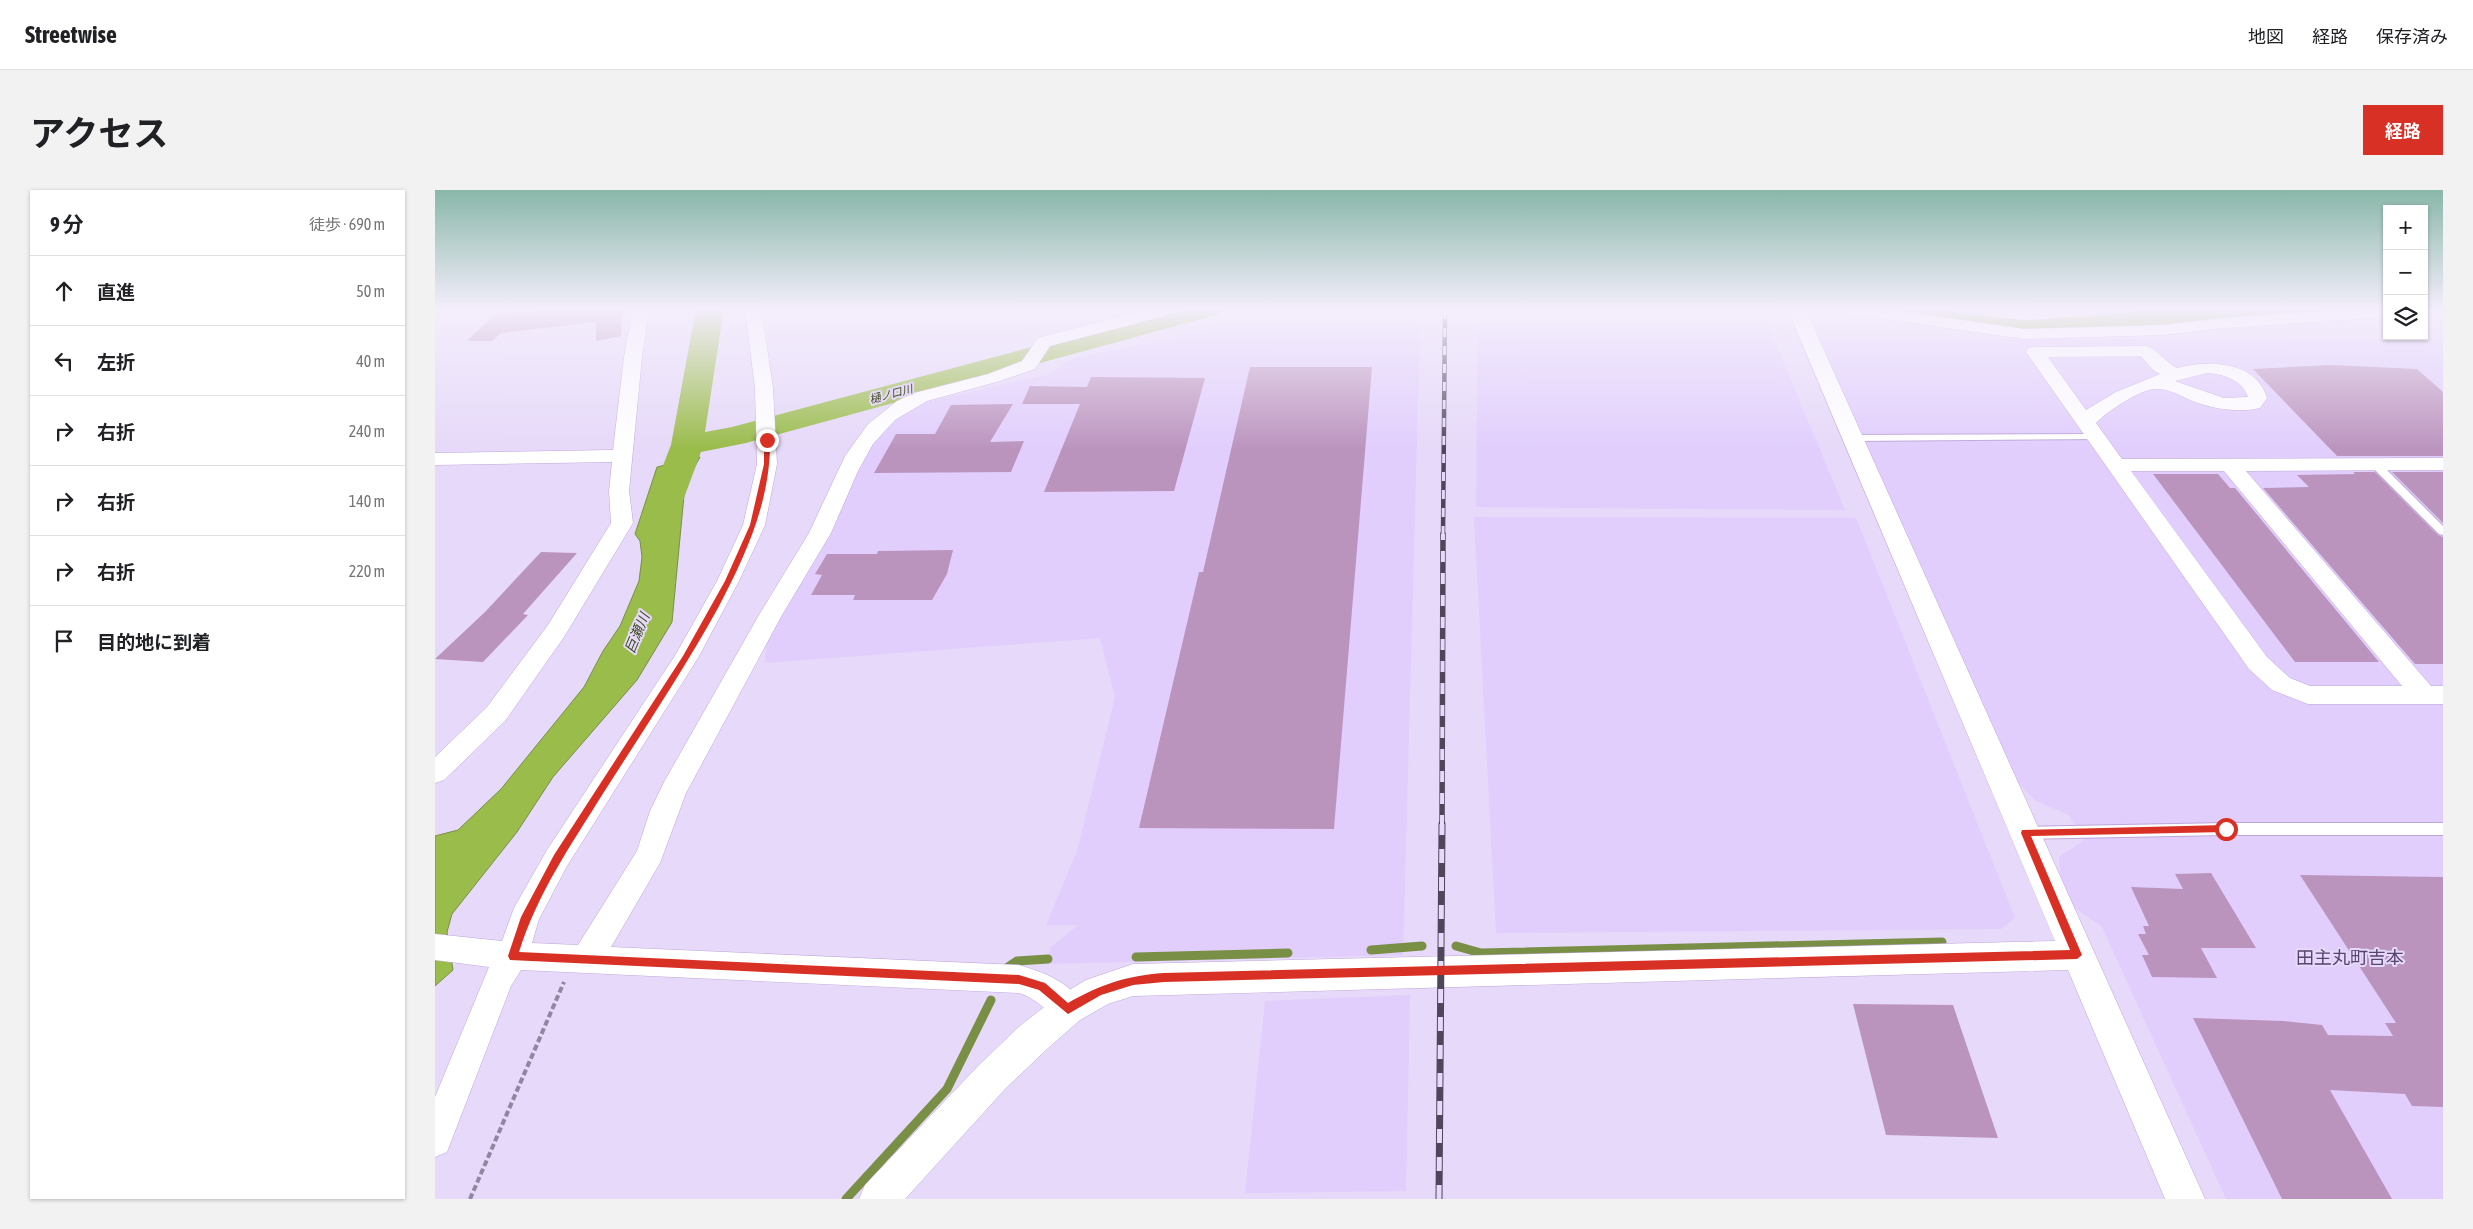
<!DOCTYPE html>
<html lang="ja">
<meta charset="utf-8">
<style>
body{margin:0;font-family:"Asap Condensed","Noto Sans JP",sans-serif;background:#f2f2f2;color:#202124}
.controls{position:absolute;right:15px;top:15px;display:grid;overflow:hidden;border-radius:0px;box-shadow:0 1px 4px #0004}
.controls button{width:45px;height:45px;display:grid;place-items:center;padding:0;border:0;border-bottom:1px solid #e0e0e0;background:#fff;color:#202124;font:25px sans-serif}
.stop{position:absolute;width:15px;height:15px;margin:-11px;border:4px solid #d93025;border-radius:50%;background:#fff}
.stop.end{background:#d93025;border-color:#fff;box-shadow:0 1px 5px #0008}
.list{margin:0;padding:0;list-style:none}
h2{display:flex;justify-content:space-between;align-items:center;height:65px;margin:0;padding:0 20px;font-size:21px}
h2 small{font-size:16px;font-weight:400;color:#757577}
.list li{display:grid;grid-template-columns:32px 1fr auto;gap:15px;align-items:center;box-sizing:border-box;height:70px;padding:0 20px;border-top:1px solid #e0e0e0}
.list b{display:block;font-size:19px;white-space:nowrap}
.list em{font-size:16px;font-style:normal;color:#757577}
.icon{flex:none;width:28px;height:28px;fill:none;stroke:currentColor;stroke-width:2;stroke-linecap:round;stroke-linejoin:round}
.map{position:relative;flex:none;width:2008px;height:1009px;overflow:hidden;border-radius:0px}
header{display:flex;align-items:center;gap:30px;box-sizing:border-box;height:70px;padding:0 25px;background:#fff;border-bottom:1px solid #e0e0e0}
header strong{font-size:24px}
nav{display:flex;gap:28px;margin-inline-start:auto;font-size:18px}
.intro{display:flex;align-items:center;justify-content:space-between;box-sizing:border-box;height:120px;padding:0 30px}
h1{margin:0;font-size:35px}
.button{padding:12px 22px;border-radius:0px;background:#d93025;color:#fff;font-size:18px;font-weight:700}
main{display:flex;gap:30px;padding:0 30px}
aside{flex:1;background:#fff;border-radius:0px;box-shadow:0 1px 4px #0004}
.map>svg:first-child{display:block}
.built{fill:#e1cefd}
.water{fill:#9abc4b;stroke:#7a8f46}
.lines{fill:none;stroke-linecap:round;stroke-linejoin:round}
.stream{stroke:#7a8f46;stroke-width:9}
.river{fill:#9abc4b;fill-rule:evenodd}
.building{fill:#bb94be}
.lane-casing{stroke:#bda7da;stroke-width:2}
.street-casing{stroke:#bda7da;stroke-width:1}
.secondary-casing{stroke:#bda7da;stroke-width:1}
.path{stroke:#9186a0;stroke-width:4;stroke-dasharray:6 3;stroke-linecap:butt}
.lane{fill:#fff;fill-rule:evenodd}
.street{fill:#fff;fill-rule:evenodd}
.secondary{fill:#fff;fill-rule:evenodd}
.rail-far2-casing{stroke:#4f465c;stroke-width:4.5}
.rail-far1-casing{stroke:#4f465c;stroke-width:5.5}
.rail-casing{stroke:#4f465c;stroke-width:7}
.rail-far2{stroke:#e6d9f9;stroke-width:3;stroke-dasharray:9;stroke-linecap:butt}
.rail-far1{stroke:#e6d9f9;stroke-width:4;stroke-dasharray:11;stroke-linecap:butt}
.rail{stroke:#e6d9f9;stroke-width:5;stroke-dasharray:14;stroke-linecap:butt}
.route{fill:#d93025}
.labels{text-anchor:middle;stroke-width:4;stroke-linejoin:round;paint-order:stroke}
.far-water-label{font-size:11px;font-style:italic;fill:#3e4c1f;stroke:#e6d9f9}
.water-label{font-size:14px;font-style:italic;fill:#3e4c1f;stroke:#e6d9f9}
.near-quarter-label{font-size:18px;fill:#574470;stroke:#e6d9f9}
</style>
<header>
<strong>Streetwise</strong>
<nav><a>地図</a><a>経路</a><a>保存済み</a></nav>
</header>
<div class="intro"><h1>アクセス</h1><a class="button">経路</a></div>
<main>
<aside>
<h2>9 分<small>徒歩 · 690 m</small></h2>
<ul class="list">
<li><svg class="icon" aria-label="ahead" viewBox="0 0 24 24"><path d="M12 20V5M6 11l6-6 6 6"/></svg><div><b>直進</b></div><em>50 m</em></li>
<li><svg class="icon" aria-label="left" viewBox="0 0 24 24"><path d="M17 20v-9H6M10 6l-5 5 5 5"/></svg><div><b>左折</b></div><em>40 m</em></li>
<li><svg class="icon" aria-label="right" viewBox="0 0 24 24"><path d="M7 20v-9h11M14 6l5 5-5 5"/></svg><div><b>右折</b></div><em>240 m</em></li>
<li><svg class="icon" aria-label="right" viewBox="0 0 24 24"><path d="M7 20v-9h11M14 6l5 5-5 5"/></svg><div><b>右折</b></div><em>140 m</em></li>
<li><svg class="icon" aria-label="right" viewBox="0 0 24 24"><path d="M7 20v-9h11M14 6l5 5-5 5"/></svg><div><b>右折</b></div><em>220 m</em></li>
<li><svg class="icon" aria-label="arrive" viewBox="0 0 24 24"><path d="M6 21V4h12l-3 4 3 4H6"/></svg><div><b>目的地に到着</b></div></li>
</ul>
</aside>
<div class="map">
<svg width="2008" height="1009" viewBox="0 0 2008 1009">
<rect width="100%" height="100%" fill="#e6d9f9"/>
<path class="built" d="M1332,132L1410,320L1041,317L1043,133Z
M795,134L985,136L968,765L611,774L616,757L643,735H611L642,661L680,507L665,448L330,473L332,449L436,254L458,227L487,213L615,184L634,170Z
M1383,149H2008V1009H1791L1667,737L1636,715L1626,691L1624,667L1648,651L1634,625L1601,611L1581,591Z
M1039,327L1421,328L1580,728L1566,739L1061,743Z
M975,805L971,1001L810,1003L830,811Z"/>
<path class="water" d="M265,267L250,295L237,432L202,490L118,587L82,642L17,724L12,742L18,780L0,796V646L23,640L66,599L149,497L168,461L185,436L204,391L207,367L205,351L200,344L222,277Z"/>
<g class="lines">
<path class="stream" d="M1021,756L1046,763L1507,752
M936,760L987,756
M701,767L853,763
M573,777L582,771L613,769
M411,1009L512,899L556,810"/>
<path class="river" d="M261,118H289L270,242L297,237L743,118H789L785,124L311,253L266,262L243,324L238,332L226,335L214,332L209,324L236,255Z
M1454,118H1517L1560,126L1727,118H1892L1888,124L1878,126L1592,142H1560L1468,126L1458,124Z"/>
</g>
<path class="building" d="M101,118H187L186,146L161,151V132L66,143L57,151H32L61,123L98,122Z
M1896,175L1982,179L2008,202V266H1902L1818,179Z
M815,177H937L899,639L704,638L764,382H768Z
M656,187L770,188L739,301L609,302L645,214H587L595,196L652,197Z
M578,214L555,252L589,251L576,282L439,283L461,244H500L516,215Z
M1918,282H1940L2003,345L2008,347V474H1980L1828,298L1874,297L1862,285L1920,284Z
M1957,282H2008V333Z
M1718,284H1783L1795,298H1800L1944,472H1860Z
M518,360L512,384L497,410H418L420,405H376L387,385L380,384L392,364H442L443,361Z
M106,362L142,363L88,424L93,425L48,472L0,469L50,422Z
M1776,683L1821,758H1766L1782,788L1717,787L1707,765H1714L1703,744H1711L1708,736H1714L1696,697L1748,699L1740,684Z
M1865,685L2008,687V917L1977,916L1970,904L1895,900L1957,1009H1847L1758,828L1848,831L1887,835L1893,845L1958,846L1950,833H1961Z
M1418,814L1518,815L1563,948L1451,945Z"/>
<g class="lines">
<defs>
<path id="lane" d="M1662,244L1667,247L1665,249L1419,251L1414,248L1419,245Z
M1941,272L1945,273L2008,336V345L2004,344L1937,277V273Z
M1791,633H2008V645H1791L1590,649L1585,647L1583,643L1585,639L1590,637Z"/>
<path id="street" d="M0,118H10L8,122L0,123Z
M198,118H214L207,167L194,301L198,333L129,447L70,531L9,590L0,593V567L52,517L113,435L176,333L174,301L177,272L0,275V263L178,260L189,167Z
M310,118H326L338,198L342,274L330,335L304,391L263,468L132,676L104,729L97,753L143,755L202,661L215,621L229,592L324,425L374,343L410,266L433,234L462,211L479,203L553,184L587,171L603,148L718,118H746L744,122L615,156L600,179L565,191L492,211L460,230L438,254L423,281L396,343L347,425L251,603L225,673L176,757L584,775C610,783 637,792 649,819L644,829L633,834C614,826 604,809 584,803L86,780L76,796L12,962L0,967V907L54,777L0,770V744L67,751L79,718L112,660L241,464L282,391L308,335L322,274L320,198Z
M1353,118H1444L1589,139L1728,135L1789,128L1935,118H1952V127L1789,138L1728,145L1589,149L1424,125L1361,124L1355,123Z
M1517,118L1590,120L1698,118L1696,122L1690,123L1590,130L1525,123L1519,122Z
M1989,118H2008V122L1989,124Z
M1711,156C1721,158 1730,172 1742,178C1772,170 1821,170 1832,208L1825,218C1804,223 1780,219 1760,212C1747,207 1735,198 1720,199C1706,199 1671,222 1661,233L1687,269L2008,268V280L1811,281L1996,496H2008V514H1873L1837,500L1814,479L1591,162L1594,158L1600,157ZM1706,166L1718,180L1725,184L1681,202L1651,220L1613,167ZM1772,183C1788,184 1808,190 1813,207L1789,208L1740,191ZM1696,281H1789L1967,496H1875L1855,488L1832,467Z"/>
<path id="secondary" d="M1352,118H1370L1770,1009H1730L1633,780L698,806L673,814L645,830L612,859L570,899L470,1009H424L430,995L544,875L586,835L621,808L651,790L698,774L1620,751Z"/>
</defs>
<use href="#lane" class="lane-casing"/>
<use href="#street" class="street-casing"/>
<use href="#secondary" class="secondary-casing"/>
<path class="path" d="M35,1009L129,792"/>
<use href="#lane" class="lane"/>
<use href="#street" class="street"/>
<use href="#secondary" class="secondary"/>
<defs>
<path id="rail-far2" d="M1008,345L1010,118"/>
<path id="rail-far1" d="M1007,636L1008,344"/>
<path id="rail" d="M1004,1009L1007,634"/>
</defs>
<use href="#rail-far2" class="rail-far2-casing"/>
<use href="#rail-far1" class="rail-far1-casing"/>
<use href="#rail" class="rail-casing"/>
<use href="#rail-far2" class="rail-far2"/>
<use href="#rail-far1" class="rail-far1"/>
<use href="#rail" class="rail"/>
</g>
<linearGradient id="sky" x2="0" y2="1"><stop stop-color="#89b7a9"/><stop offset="0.46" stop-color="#f4eefc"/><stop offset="1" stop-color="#f4eefc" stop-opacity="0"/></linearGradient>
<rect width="2008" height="259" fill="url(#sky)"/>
<path class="route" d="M332,248L335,250C336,310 311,365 283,418C248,481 208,541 169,602C136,655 103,702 84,762L584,785L610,793L633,813C666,794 691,786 729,783L1635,760L1586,643L1587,640L1791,635L1796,639L1791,642L1596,646L1647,765L1642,769L729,792L698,795L666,805L633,824L604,800L584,794L75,770L73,766L86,727L119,665L248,466L290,391L315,335L329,274V250Z"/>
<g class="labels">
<g class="far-water-label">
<text transform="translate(456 204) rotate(-15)" y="4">樋ノ口川</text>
</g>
<g class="water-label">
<text transform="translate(202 443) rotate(-67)" y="5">巨瀬川</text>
</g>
<g class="near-quarter-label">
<text x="1915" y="774">田主丸町吉本</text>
</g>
</g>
</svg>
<div class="controls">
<button>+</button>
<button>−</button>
<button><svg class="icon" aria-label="layers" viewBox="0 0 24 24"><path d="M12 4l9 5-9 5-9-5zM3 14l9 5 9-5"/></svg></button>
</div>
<div class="stop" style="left:1791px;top:639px"></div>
<div class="stop end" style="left:332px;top:250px"></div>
</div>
</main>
